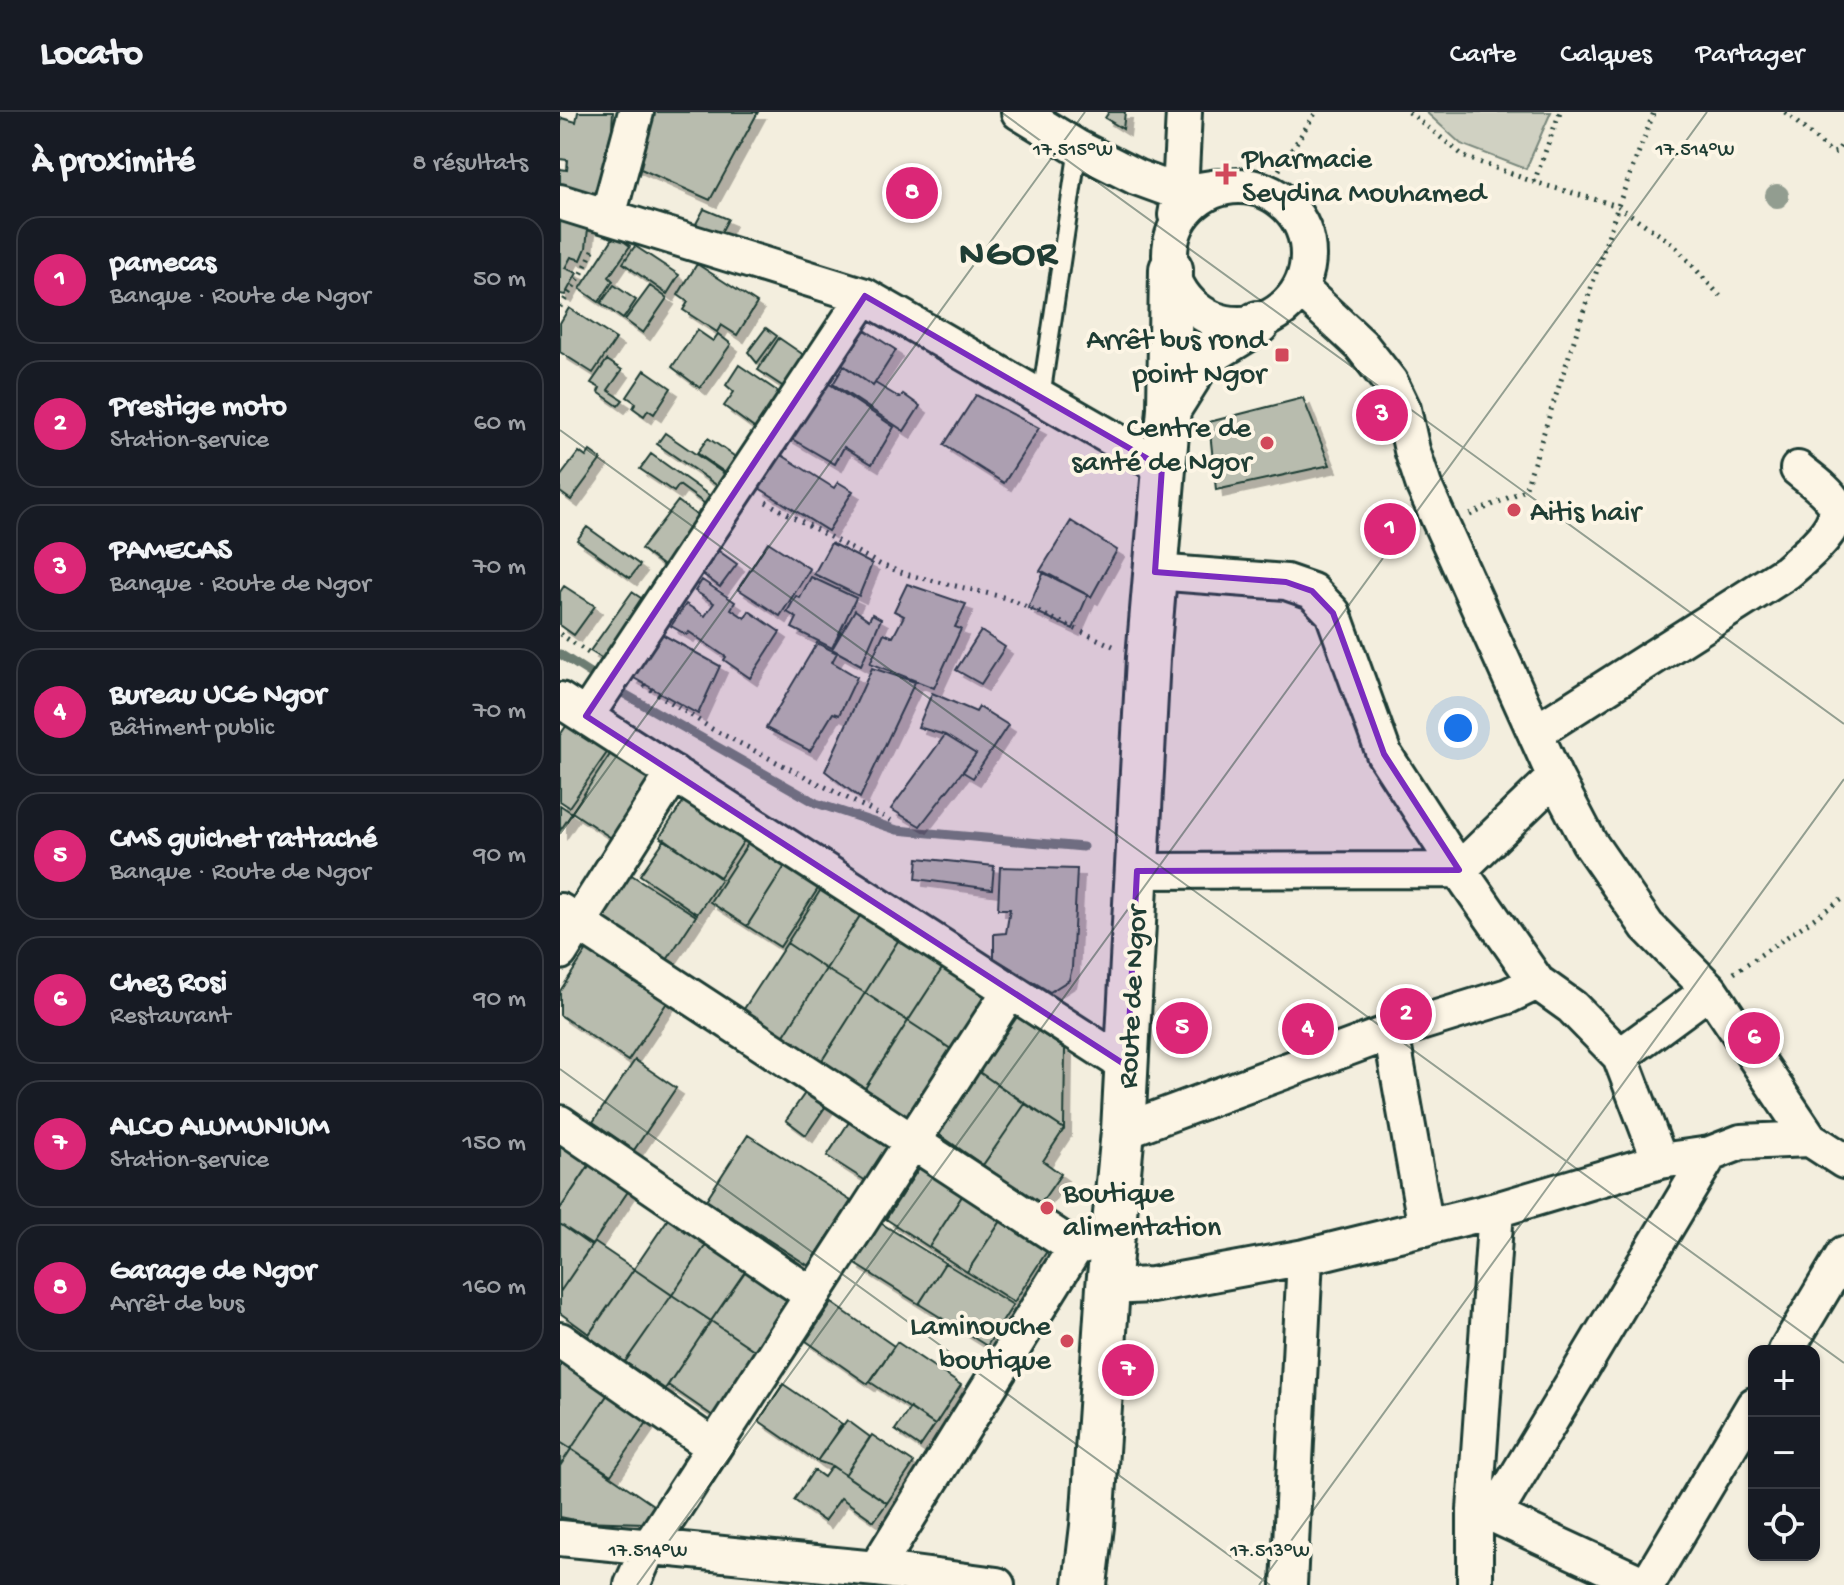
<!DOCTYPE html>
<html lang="fr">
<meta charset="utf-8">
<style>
body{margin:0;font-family:"Gochi Hand",sans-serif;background:#242831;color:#f1f3f6}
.controls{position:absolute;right:24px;bottom:24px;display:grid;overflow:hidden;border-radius:16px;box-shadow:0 2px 6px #0004}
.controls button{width:72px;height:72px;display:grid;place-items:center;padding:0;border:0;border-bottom:2px solid #363941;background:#171b24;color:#f1f3f6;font:40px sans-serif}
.you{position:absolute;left:898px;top:616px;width:28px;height:28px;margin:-20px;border:6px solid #fff;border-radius:50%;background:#1a73e8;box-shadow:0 0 0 12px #1a73e833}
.badge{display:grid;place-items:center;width:52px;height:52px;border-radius:50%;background:#db2777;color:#fff;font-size:26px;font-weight:700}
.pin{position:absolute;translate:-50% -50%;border:4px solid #fff;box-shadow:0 2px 8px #0006}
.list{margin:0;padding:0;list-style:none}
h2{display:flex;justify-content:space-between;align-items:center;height:104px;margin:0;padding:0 32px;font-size:34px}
h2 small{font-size:26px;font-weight:400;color:#9ea1a6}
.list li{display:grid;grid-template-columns:52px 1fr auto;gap:24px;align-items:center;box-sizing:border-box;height:128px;margin:0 16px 16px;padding:0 16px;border:2px solid #363941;border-radius:24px}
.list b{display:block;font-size:30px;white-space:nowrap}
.list p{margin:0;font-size:26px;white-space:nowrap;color:#9ea1a6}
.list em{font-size:26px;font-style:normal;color:#9ea1a6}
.icon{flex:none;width:44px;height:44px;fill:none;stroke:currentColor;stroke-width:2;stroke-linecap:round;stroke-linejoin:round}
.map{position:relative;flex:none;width:1284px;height:1473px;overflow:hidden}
header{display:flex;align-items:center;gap:48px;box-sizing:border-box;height:112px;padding:0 40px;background:#171b24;border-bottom:2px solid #363941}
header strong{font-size:38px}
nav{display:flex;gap:44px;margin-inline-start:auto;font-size:28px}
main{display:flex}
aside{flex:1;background:#171b24}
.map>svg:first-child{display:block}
.green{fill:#d0d1c2;stroke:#78877b;stroke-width:2}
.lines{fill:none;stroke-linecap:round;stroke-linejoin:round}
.stream{stroke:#6c7d72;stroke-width:9}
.building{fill:#b8bcae;stroke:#1f3d34;stroke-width:2;filter:url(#shadow)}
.service-casing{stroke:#1f3d34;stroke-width:22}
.minor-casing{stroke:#1f3d34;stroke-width:40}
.tertiary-casing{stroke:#1f3d34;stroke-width:48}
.path{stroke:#1f3d34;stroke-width:5;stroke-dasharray:2 6;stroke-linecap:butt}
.service{stroke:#fcf5e5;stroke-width:16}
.minor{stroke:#fcf5e5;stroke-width:34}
.tertiary{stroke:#fcf5e5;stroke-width:42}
.tree{fill:#929d90}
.marked{fill:#7b2cbf;fill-opacity:0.2;stroke:#7b2cbf;stroke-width:6;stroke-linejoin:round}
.ticks{fill:none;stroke:#1f3d34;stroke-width:2;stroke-opacity:0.45}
.poi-dot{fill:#d1495b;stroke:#fcf5e5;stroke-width:3}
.labels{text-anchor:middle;stroke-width:8;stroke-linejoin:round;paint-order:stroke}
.poi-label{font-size:30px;fill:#1f3d34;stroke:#fcf5e5;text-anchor:start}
.street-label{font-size:30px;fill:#1f3d34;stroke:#fcf5e5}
.district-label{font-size:38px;font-weight:bold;letter-spacing:2px;fill:#1f3d34;stroke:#fcf5e5}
.ticks-label{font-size:20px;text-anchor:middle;fill:#1f3d34;stroke:#fcf5e5;stroke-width:8;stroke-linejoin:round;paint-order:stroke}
</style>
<header>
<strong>Locato</strong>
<nav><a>Carte</a><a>Calques</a><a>Partager</a></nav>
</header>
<main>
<aside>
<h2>À proximité<small>8 résultats</small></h2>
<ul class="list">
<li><span class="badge">1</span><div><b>pamecas</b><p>Banque · Route de Ngor</p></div><em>50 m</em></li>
<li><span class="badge">2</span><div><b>Prestige moto</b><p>Station-service</p></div><em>60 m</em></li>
<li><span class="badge">3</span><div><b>PAMECAS</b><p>Banque · Route de Ngor</p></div><em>70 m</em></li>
<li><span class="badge">4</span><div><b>Bureau UCG Ngor</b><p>Bâtiment public</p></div><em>70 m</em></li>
<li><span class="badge">5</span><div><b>CMS guichet rattaché</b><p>Banque · Route de Ngor</p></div><em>90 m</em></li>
<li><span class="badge">6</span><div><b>Chez Rosi</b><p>Restaurant</p></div><em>90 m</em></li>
<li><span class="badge">7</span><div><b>ALCO ALUMUNIUM</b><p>Station-service</p></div><em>150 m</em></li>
<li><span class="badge">8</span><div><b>Garage de Ngor</b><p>Arrêt de bus</p></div><em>160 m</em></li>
</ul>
</aside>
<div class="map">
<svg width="1284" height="1473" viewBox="0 0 1284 1473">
<defs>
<filter id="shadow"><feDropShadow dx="7" dy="7" stdDeviation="0" flood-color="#0004"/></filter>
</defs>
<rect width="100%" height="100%" fill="#f3eede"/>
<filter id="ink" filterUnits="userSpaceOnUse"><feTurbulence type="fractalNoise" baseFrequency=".0125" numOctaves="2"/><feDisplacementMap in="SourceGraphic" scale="16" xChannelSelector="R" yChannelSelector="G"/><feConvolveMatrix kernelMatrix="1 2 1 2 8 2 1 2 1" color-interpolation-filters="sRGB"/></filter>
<g filter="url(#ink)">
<path class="green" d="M866,0H991L966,57L901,32Z"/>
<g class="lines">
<path class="stream" d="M0,542L41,568
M54,576L256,691L337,718L523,735"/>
</g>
<path class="building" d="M18,0H53L51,33L32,95L0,85V57L7,58L8,48L0,47V15L2,6L16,10Z
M94,0H198L150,88L63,49Z
M549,0H565L563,17L545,6Z
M144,97L168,107L156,130L131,121Z
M0,104L28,116L26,136L21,148L11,145L5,156L17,161L5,183L0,182Z
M55,123L70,134L49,165L53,169L39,190L20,177Z
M75,134L119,163L107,182L63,151Z
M137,152L197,191L177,223L161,213L157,220L123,198L128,190L118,183Z
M54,173L76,188L63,207L41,191Z
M90,174L107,186L83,221L65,208Z
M9,196L56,227L33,261L0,240V211Z
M206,216L217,224L197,251L188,240Z
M137,218L153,229L158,222L171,232L140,276L112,255Z
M305,218L336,238L313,274L282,252Z
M219,226L254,250L233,281L198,258Z
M47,248L62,258L48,278L63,288L58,294L38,280L40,276L31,271Z
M179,253L226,285L201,321L164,294L174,280L166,273Z
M284,254L313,274L315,271L340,286L343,282L360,294L344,319L273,272Z
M85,258L111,276L94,302L88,298L84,304L73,296L76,291L67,285Z
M262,267L334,315L312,352L284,335L275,352L225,323Z
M416,283L479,316L444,371L384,333Z
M743,286L770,353L656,378L649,310Z
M105,321L166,363L158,374L97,332Z
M148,326L180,348L170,364L137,341Z
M30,339L41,347L11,388L0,380V365L19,340L26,345Z
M91,342L153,386L148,394L119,373L114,380L80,357Z
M220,342L274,376L278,370L293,379L268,419L199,376Z
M118,389L143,408L106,456L81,437Z
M511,409L557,438L531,485L480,459Z
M27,415L80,453L70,466L17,428Z
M208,430L250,457L220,504L178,477Z
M271,431L312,452L299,484L254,462Z
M156,437L177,452L160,475L140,460Z
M484,460L528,483L513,517L468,496Z
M251,465L296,486L272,536L232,516L237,506L227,500L236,484L240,486Z
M142,468L175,490L171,497L185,506L189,499L220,520L190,566L164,548L166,545L129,520L127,523L111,514L126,492L145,504L154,491L135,479Z
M347,472L406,492L395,515L401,517L374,576L310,551L324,521L333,525L344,504L334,499Z
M4,474L35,494L14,523L0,513V480Z
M72,480L93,494L53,553L30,539Z
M295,498L309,508L312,502L321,507L301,553L272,537Z
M421,519L445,535L421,572L396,558Z
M100,521L160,554L138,602L72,565Z
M257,531L277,541L272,550L297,565L279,603L273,601L250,639L206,616Z
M312,556L355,570L300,686L265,659Z
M372,581L416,600L419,595L448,613L413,666L403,660L416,642L385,623L358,615Z
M11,607L51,635L9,695L0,689V623Z
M385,623L416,642L360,714L331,697Z
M53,638L97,666L56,729L12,700Z
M127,684L187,724L160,765L100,725Z
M0,693L12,701L0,719Z
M105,727L161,767L137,802L80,763Z
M191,727L227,751L187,814L150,790Z
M358,746L434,754L432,777L356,767Z
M227,751L261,772L220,835L187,814Z
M440,755L517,757L512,856L509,868L490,880L434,846V822L446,821L450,797H438Z
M70,762L136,804L107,848L41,806Z
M265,771L305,796L266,857L227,831Z
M305,796L343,821L305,881L266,857Z
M343,821L387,849L348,909L305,881Z
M227,831L266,857L223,925L182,900Z
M31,832L110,886L68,949L0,903V879Z
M387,849L430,876L391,937L348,909Z
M266,857L305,881L261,950L223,925Z
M305,881L348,909L304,978L261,950Z
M457,905L505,937L504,1017L419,960Z
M348,909L391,937L347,1006L304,978Z
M75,948L116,976L74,1038L33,1010Z
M419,960L465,992L423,1053L377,1021Z
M250,974L270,988L246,1023L226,1008Z
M465,992L504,1017L483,1049L501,1062L480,1092L423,1053Z
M293,1004L332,1030L306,1069L267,1044Z
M0,1022L35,1045L0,1097Z
M188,1023L291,1089L249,1154L146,1088Z
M32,1049L71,1075L32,1133L0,1112V1097Z
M363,1050L406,1078L369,1135L326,1107Z
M406,1078L445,1103L407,1160L369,1135Z
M114,1098L152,1124L112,1183L74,1157Z
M445,1103L491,1133L454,1190L407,1160Z
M319,1110L385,1151L359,1192L294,1151Z
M0,1112L31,1134L0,1180Z
M152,1124L191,1151L151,1209L112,1183Z
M34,1130L74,1157L29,1222L0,1201V1180Z
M191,1151L237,1182L197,1240L151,1209Z
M385,1151L453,1193L427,1234L359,1192Z
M74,1157L112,1183L65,1250L28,1224Z
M112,1183L151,1209L105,1277L65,1250Z
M272,1191L334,1234L308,1272L246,1229Z
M151,1209L197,1240L153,1304L108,1273Z
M337,1230L401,1273L375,1313L310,1270Z
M0,1236L54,1273L11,1337L0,1330Z
M223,1272L282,1312L257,1349L199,1309Z
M54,1273L94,1300L51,1363L11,1337Z
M350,1296L375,1313L360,1335L335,1318Z
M287,1308L310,1325L285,1363L272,1354L257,1349Z
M312,1323L354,1351L327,1391L285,1363Z
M0,1330L11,1337L0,1354Z
M11,1337L96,1395L85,1411L20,1409L0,1405V1354Z
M272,1354L327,1391L314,1409L281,1386L264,1409L234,1388L254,1358L264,1365Z"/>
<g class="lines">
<defs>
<path id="service" d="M481,285L518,36"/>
<path id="minor" d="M459,0L518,36L576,65L620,81L658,75
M610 143a69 69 0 1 1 138 0a69 69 0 1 1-138 0Z
M0,90L305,184L602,355
M616,103L620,81L624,0
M48,104L76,0
M741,177L801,233L830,270L843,297L852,338L864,374L995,665L1029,730L1087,814L1150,878L1250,1027
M595,460L726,470L752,479L773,501L824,642L899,758L977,870L1012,895L1060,944L1100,1049
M0,588L567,954
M26,604L305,184
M976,620L1227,460C1242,447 1284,414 1275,392C1268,379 1250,367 1238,357
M577,759L899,758L995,665
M0,799L515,1136
M0,840L114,661
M831,920L866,1116
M1060,944L1150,878
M0,1011L252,1183
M563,1019L831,920L948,884L977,870
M548,1175L592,1173L745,1145L936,1098L1100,1049L1150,1042L1181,1030L1250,1027L1284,1049
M0,1228L154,1335
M1226,1239L1284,1142
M915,1398L934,1403L1085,1473
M934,1403L1150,1042
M0,1426L316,1457L437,1473
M316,1457L515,1136L536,1130
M72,1473L89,1435L450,879
M729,1473L745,1145
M915,1473V1398L936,1098
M1087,1473L1194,1293"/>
<path id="tertiary" d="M609,297L636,254L654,238L698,211
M525,1473L532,1414L548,1175L563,1019L588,546L609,297L611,157"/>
</defs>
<use href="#service" class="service-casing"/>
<use href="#minor" class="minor-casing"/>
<use href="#tertiary" class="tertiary-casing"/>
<path class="path" d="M849,0L905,45L974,70L1058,94L1113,132L1160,184
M1225,0L1272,41L1277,40L1284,29
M974,70L1000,0
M706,78L756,0
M0,195L21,163L35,134
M206,390L321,453L349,463L447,486L553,534
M910,403L965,378L1058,94L1094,0
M0,522L30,542
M84,573L152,617L332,709
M1174,861L1284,786"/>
<use href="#service" class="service"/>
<use href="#minor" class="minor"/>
<use href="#tertiary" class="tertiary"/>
</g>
<circle class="tree" cx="1217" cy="84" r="12"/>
</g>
<path class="marked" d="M305,184L602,355L595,460L726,470L752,479L773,501L824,642L899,758L577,759L567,954L26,604Z"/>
<path class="ticks" d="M441,0L1284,612M0,318L1284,1251M0,722L525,0M0,957L710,1473M77,1473L1147,0M699,1473L1284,667"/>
<g class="poi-dot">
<path d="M662 50h8v8h8v8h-8v8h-8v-8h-8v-8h8z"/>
<rect x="714" y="235" width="16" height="16" rx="4"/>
<circle cx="707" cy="331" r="8"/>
<circle cx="954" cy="398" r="8"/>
<circle cx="487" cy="1096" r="8"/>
<circle cx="507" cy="1229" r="8"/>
</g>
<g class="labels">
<g class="poi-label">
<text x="682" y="55">Pharmacie<tspan x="682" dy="34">Seydina Mouhamed</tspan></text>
<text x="706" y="236" text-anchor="end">Arrêt bus rond<tspan x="706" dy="34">point Ngor</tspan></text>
<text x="691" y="324" text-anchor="end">Centre de<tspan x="691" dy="34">santé de Ngor</tspan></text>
<text x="970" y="408">Aitis hair</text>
<text x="503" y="1089">Boutique<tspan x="503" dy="34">alimentation</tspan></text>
<text x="491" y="1222" text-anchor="end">Laminouche<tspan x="491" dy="34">boutique</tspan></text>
</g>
<g class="street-label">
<text transform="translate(570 885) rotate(-87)" y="10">Route de Ngor</text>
</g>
<g class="district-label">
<text x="449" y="151">NGOR</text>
</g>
</g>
<g class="ticks-label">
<text x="513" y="43">17.515°W</text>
<text x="1135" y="43">17.514°W</text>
<text x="88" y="1444">17.514°W</text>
<text x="710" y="1444">17.513°W</text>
</g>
</svg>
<div class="controls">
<button>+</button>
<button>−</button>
<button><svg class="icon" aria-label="locate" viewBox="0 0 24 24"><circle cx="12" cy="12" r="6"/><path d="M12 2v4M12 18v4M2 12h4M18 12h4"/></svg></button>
</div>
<div class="you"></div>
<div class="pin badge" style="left:830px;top:417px">1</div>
<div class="pin badge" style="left:846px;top:902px">2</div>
<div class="pin badge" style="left:822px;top:303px">3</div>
<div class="pin badge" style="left:748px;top:917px">4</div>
<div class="pin badge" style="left:622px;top:916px">5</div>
<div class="pin badge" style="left:1194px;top:926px">6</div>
<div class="pin badge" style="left:568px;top:1258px">7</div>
<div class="pin badge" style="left:352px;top:81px">8</div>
</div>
</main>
